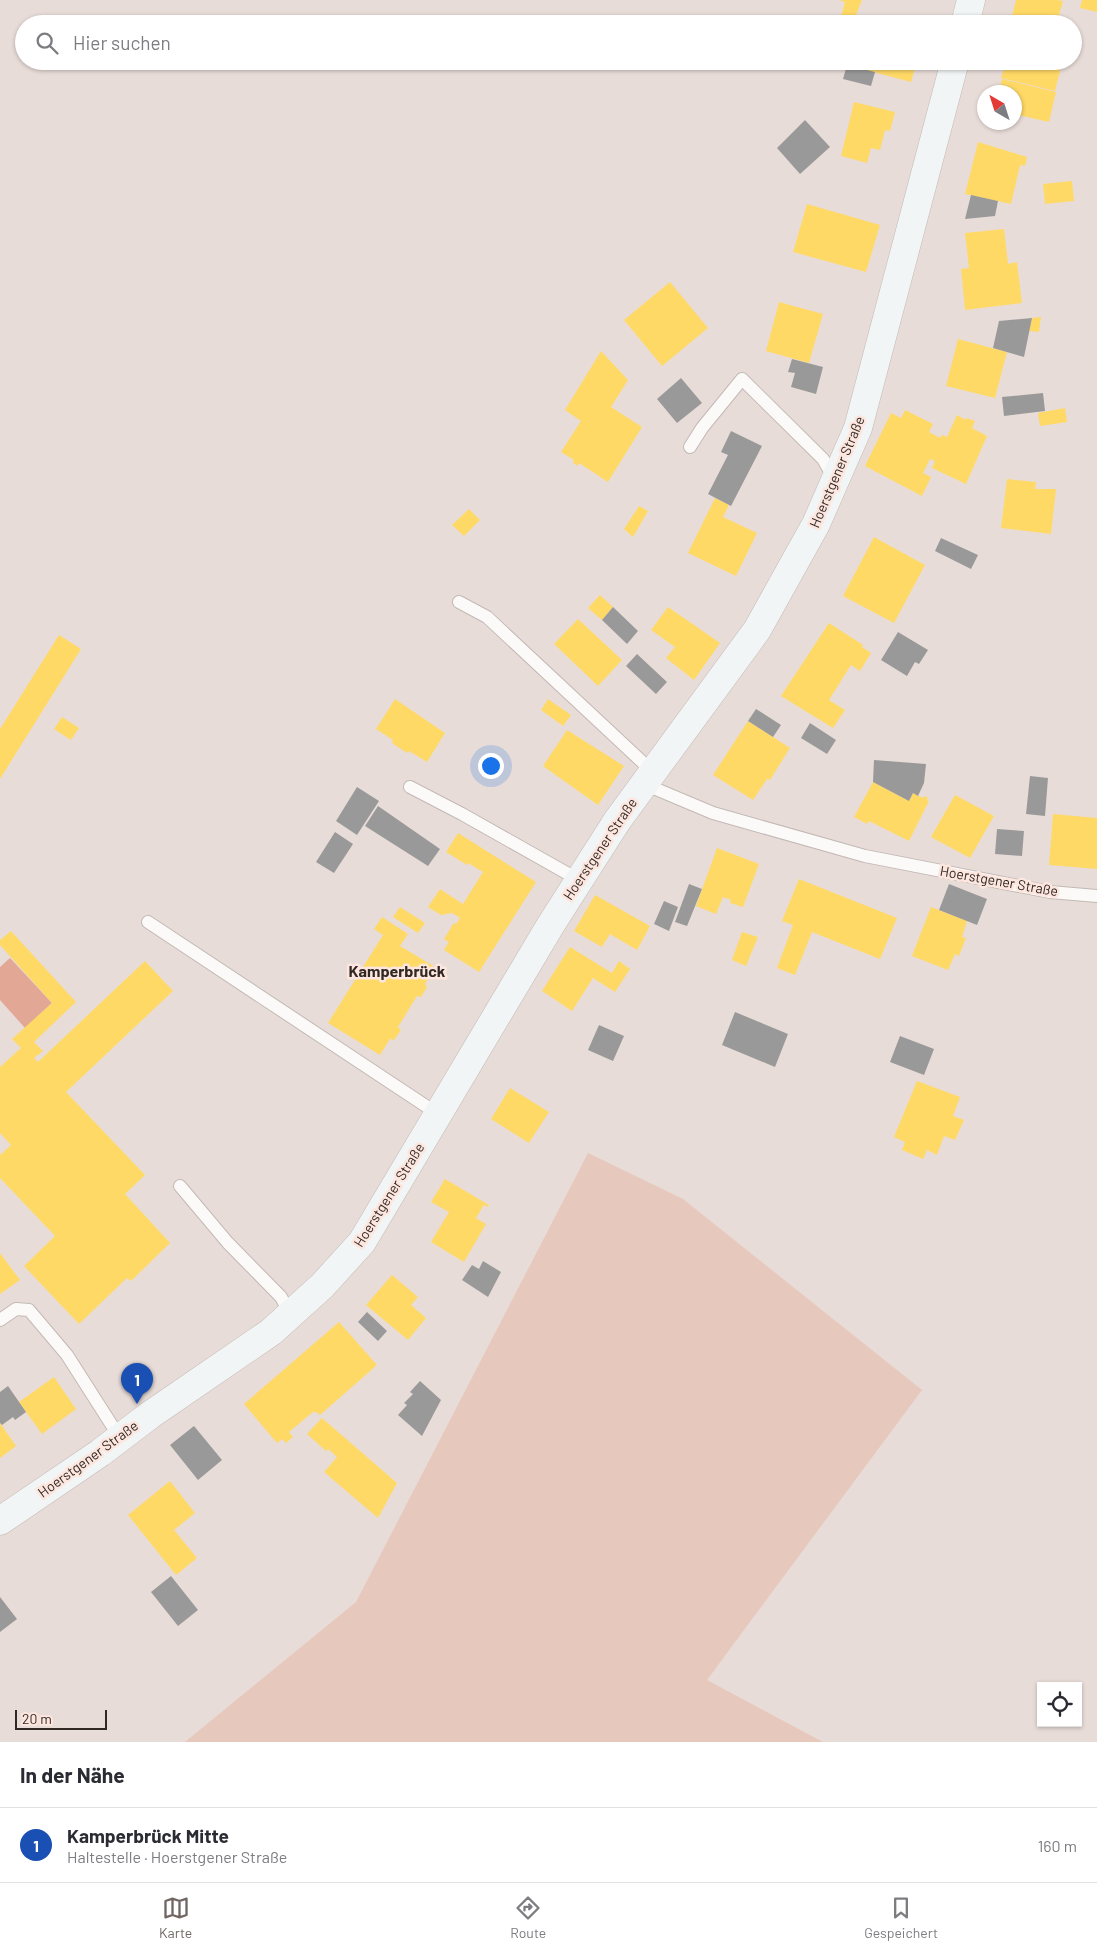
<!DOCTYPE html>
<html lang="de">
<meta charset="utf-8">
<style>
body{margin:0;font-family:Barlow,sans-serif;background:#f2f2f3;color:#2b2b33}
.controls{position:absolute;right:15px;bottom:15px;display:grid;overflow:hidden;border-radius:0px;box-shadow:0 1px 4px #0004}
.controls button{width:45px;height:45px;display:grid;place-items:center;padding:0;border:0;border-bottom:1px solid #e1e1e2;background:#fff;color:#2b2b33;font:25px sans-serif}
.compass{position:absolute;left:977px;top:85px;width:45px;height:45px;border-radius:50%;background:#fff;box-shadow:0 1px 4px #0004;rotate:321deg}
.scale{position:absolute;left:15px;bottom:12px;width:92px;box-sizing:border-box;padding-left:5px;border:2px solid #302825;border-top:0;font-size:14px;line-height:18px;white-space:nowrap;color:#302825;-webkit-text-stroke:4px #fde6de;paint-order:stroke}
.you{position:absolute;left:490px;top:765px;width:18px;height:18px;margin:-12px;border:4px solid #fff;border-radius:50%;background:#1a73e8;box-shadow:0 0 0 8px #1a73e833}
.badge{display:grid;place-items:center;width:32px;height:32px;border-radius:50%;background:#706764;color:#fff;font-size:16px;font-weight:700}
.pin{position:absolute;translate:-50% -41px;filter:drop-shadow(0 1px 2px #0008)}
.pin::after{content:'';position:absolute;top:26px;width:18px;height:15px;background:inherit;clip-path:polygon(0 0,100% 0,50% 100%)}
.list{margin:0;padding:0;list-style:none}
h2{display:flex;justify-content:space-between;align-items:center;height:65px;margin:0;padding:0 20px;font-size:21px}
h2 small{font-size:16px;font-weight:400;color:#7c7c81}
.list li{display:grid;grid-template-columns:32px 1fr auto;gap:15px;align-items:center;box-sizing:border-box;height:75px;padding:0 20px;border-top:1px solid #e1e1e2}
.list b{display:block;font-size:19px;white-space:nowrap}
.list p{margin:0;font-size:16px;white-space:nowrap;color:#7c7c81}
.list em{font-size:16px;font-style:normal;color:#7c7c81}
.icon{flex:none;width:28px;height:28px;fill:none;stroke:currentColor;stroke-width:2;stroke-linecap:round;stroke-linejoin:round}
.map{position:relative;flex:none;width:1097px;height:1742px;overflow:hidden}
.search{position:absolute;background:#fff;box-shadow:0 1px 4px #0004;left:15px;right:15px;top:15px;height:55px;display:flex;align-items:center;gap:12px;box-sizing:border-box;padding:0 18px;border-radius:28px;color:#7c7c81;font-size:19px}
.sheet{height:140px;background:#fff}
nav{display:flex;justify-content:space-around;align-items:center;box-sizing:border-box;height:70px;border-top:1px solid #e1e1e2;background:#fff;font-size:14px;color:#7c7c81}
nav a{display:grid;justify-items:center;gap:2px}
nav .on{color:#706764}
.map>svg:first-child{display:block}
.green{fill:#e7c8bc}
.water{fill:#e2a895}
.homes{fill:#ffd966}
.industry{fill:#999}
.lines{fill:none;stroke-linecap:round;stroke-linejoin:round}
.lane-casing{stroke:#c2b9b5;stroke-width:14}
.secondary-casing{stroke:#c2b9b5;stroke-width:29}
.lane{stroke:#fcfaf9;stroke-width:12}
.secondary{stroke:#f2f5f5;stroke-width:28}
.labels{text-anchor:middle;stroke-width:5;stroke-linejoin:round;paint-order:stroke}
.street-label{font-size:14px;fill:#302825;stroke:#fde6de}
.quarter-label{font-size:16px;font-weight:bold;fill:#302825;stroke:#fde6de}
</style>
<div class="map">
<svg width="1097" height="1742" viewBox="0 0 1097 1742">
<rect width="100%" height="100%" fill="#e8dcd8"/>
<path class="green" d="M588,1153L683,1199L922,1390L707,1680L823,1742H185L356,1602Z"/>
<path class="water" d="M10,958L52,1003L25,1028L0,1000V967Z"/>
<path class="homes" d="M839,0H862L854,20L841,16L845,2Z
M1016,0H1057L1063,1L1058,19L1053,18L1051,24H1010Z
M1082,0H1097V12L1080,8Z
M848,61H917L911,82L847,65Z
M1001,61H1052L1062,63L1055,91L1001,78L1005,66L1000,65Z
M1002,79L1056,92L1049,122L1014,114V92H999Z
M854,102L895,112L890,131L885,130L880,150L871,148L867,163L841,156Z
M978,142L1027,157L1025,166L1020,165L1011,204L965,194Z
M1072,181L1074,201L1045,204L1043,184Z
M807,204L880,225L866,272L793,252Z
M1004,229L1008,264L1017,262L1022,303L965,310L961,269L969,268L965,233Z
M670,282L708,328L662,366L624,320Z
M779,302L823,314L809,363L766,351Z
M1041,317L1039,332L1029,331L1032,318Z
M958,339L1007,352L995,398L946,386Z
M601,351L628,380L611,407L642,427L608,482L579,463L578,466L573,463L574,460L561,452L581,421L565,410Z
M1065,408L1067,422L1040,426L1038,413Z
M905,410L933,424L929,432L940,438L942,435L947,437L957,415L966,420L967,418L975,421L972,428L987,436L966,484L932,468L935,461L930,459L923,473L931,477L922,496L865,466L891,413L901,418Z
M1007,479L1036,482L1035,489H1056L1051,534L1001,528Z
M715,498L729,505L723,517L757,533L736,576L688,553Z
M639,506L648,511L633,537L624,529Z
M469,509L480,520L464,536L452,525Z
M874,537L925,565L894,623L843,596Z
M600,595L613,607L602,620L588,608Z
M668,607L720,643L694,680L666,658L675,647L651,630Z
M578,619L622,660L598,686L554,644Z
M829,623L863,645L862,647L871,653L860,671L851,665L829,700L845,710L833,728L781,696Z
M59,635L81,649L0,779V729Z
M395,699L445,733L427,762L409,751L407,753L392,743L393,740L376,729Z
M548,699L571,715L563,726L541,710Z
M62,717L79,728L71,740L54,729Z
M748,721L790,748L770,780L767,779L753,800L713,775Z
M567,730L624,766L598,805L543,766Z
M873,782L909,801L913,793L923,798L925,796L928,798L927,800L929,801L909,841L869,821L867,824L854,817Z
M955,795L994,816L970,858L931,837Z
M1053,814L1097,818V869L1049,865Z
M458,833L536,882L479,972L444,950L449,942L444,939L453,924L457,923L460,918L452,913L441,915L428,907L440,889L463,904L483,872L468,863L467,865L446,852Z
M717,848L759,864L743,907L730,903L731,900L723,897L716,914L696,906Z
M799,879L897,918L880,959L812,932L795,975L777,968L793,925L782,921Z
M595,895L650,926L637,950L610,934L602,947L574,931Z
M400,907L425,923L418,933L393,917Z
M931,907L967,921L962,937L966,938L959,956L955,954L948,970L912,956Z
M382,917L408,934L400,946L435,967L425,984L427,987L421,997L417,996L398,1027L401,1030L394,1040L390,1039L380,1055L328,1023L383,935L374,929Z
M11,931L76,1002L34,1042L43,1051L34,1058L38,1062L145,961L173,991L66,1092L145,1175L125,1194L170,1243L131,1281L127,1278L79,1324L24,1266L55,1236L0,1178V1155L11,1145L0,1133V1067L21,1048L12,1039L52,1003L0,945V940Z
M742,932L758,937L746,966L732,960Z
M570,947L612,973L619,961L630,969L615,992L593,978L572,1011L542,991Z
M917,1081L960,1097L953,1116L964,1120L955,1140L944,1136L937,1155L927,1150L923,1159L902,1150L905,1142L894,1137Z
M510,1088L549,1112L529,1143L491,1119Z
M445,1179L489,1205L488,1207L484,1205L476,1218L486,1224L464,1262L431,1242L449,1212L431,1202Z
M0,1253L20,1280L0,1294Z
M392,1275L418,1297L411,1305L426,1318L408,1340L366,1305Z
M339,1322L377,1365L320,1415L316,1412H313L289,1432L293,1437L286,1443L282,1439L277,1443L244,1404Z
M54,1377L76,1409L42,1434L19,1402Z
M322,1418L397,1483L378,1518L324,1472L337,1457L328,1449L326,1451L307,1434Z
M0,1423L16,1446L0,1458Z
M170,1481L195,1513L174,1530L197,1558L176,1575L128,1515Z"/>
<path class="industry" d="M847,65L875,72L871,86L843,79Z
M805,120L830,147L800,174L777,148Z
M971,195L998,201L995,216L965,219Z
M1032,318L1024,357L993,348L999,321Z
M792,359L823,367L816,394L791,387L795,373L788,372Z
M681,378L702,403L677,423L657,399Z
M1043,393L1045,411L1004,416L1002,397Z
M731,431L762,446L731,506L708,494L728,455L721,452Z
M941,538L978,555L971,569L935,551Z
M613,607L638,631L627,644L602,620Z
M898,632L928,650L919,664L915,662L907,676L881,660Z
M637,654L667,682L656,694L626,666Z
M756,709L781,725L773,737L748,721Z
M810,723L836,740L827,754L801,738Z
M874,760L926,764L924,783L918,796L913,793L909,801L873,782Z
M1030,776L1048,778L1045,816L1026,814Z
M357,787L379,801L357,835L336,821Z
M378,806L440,849L428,866L365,826Z
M997,829L1024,831L1022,856L995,854Z
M335,832L353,844L334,873L316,862Z
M689,884L702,889L687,926L675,922Z
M949,884L987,899L977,925L939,910Z
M664,901L678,907L669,931L654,924Z
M735,1012L788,1034L775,1067L722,1045Z
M599,1025L624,1036L613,1061L588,1050Z
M900,1036L934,1049L924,1075L890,1062Z
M483,1261L501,1272L488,1297L462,1280L472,1265L479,1269Z
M367,1312L387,1331L378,1341L358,1322Z
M420,1381L441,1400L422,1436L398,1415L407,1405L404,1403L413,1394L410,1392Z
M8,1386L26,1412L15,1420L13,1417L2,1425L0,1423V1392Z
M194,1426L222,1460L198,1480L170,1445Z
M171,1576L198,1610L178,1626L151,1592Z
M0,1597L17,1619L0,1632Z"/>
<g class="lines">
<defs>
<path id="lane" d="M690,447L702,428L742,379L823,459L835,480
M459,602L487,617L653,772
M644,784L713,813L865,856L1050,892L1097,896
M410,787L462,814L579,880
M148,922L438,1114
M180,1186L228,1243L281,1297L290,1314
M0,1320L16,1309L29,1310L67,1355L120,1438"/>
<path id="secondary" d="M965,24L971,0
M0,1521L100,1453L150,1415L271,1332L322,1286L362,1242L550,926L617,821L757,630L816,524L858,428L955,61"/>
</defs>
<use href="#lane" class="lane-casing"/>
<use href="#secondary" class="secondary-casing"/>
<use href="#lane" class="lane"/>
<use href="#secondary" class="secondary"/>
</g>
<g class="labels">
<g class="street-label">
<text transform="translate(837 472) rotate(-67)" y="5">Hoerstgener Straße</text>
<text transform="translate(600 849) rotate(-56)" y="5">Hoerstgener Straße</text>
<text transform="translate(999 881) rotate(10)" y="5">Hoerstgener Straße</text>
<text transform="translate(389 1195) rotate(-58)" y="5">Hoerstgener Straße</text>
<text transform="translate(88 1459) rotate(-36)" y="5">Hoerstgener Straße</text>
</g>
<g class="quarter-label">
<text x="397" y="977">Kamperbrück</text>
</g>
</g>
</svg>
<div class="controls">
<button><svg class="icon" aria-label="locate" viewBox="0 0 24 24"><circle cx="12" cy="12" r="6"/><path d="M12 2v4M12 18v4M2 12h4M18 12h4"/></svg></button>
</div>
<svg class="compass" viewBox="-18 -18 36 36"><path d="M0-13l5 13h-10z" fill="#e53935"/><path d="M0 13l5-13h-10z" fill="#7c7c81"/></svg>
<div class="scale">20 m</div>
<div class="you"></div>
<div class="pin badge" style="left:137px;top:1404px;background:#1a4fb4">1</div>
<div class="search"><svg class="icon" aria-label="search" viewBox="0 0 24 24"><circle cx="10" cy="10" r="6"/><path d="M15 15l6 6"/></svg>Hier suchen</div>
</div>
<section class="sheet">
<h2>In der Nähe<small></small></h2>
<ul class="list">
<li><span class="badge" style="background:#1a4fb4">1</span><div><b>Kamperbrück Mitte</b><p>Haltestelle · Hoerstgener Straße</p></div><em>160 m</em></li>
</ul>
</section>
<nav>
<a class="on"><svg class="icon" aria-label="map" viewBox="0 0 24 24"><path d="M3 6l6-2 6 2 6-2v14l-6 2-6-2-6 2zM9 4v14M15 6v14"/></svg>Karte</a>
<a><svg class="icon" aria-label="directions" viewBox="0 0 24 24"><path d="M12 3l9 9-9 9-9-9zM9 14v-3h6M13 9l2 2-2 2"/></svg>Route</a>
<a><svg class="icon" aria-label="saved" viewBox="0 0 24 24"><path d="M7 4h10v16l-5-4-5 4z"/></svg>Gespeichert</a>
</nav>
